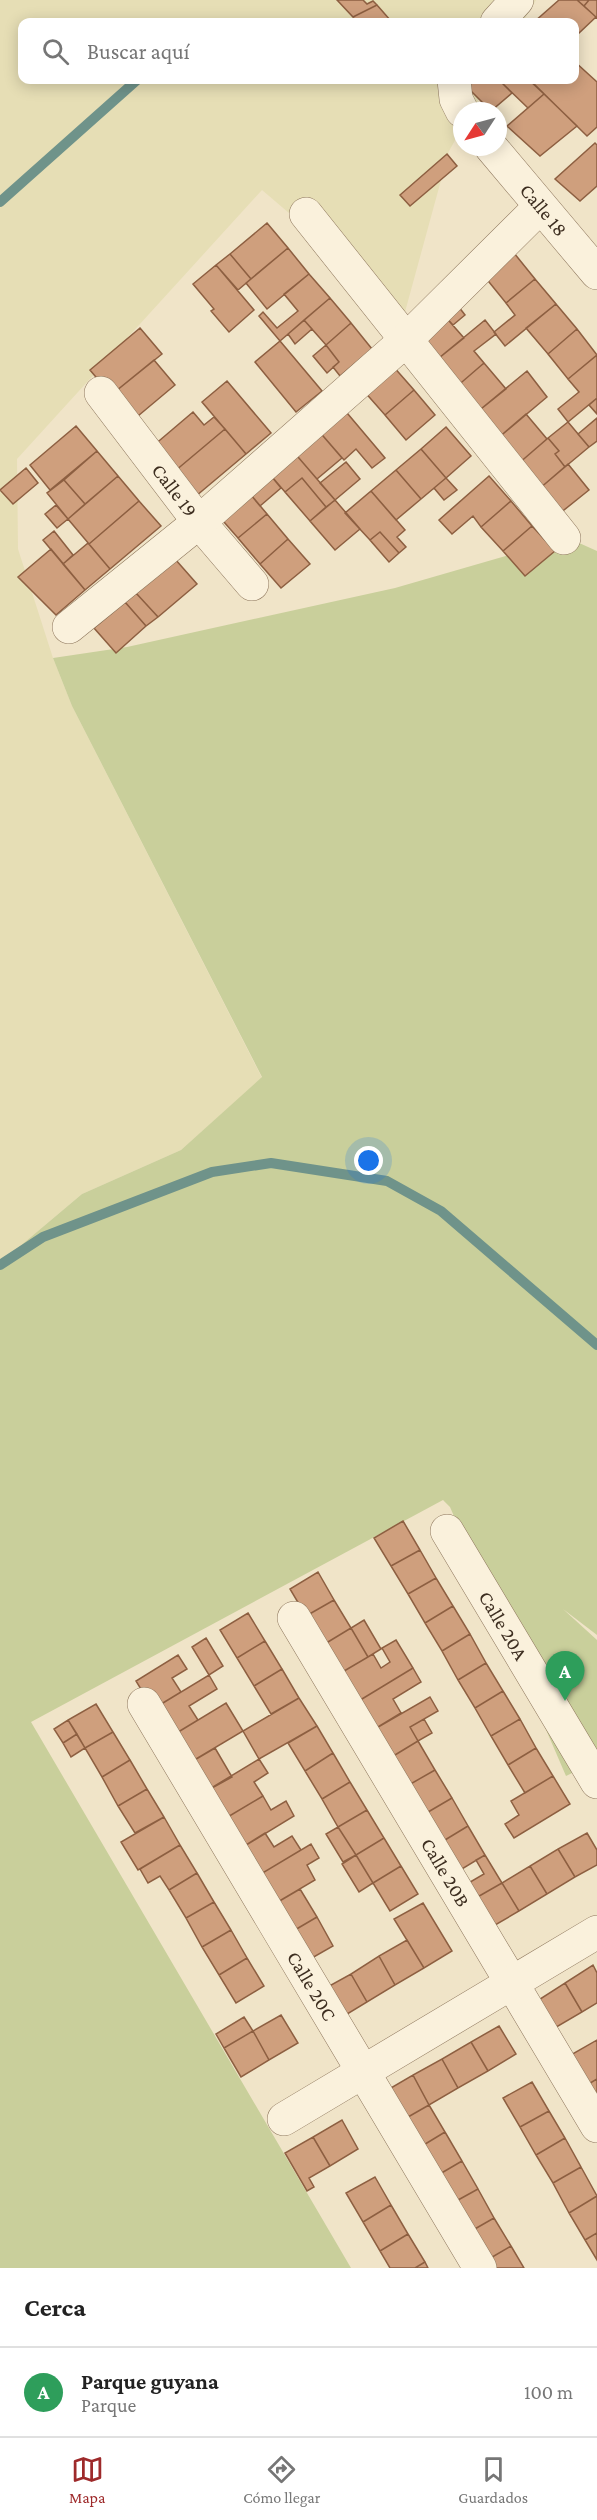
<!DOCTYPE html>
<html lang="es">
<meta charset="utf-8">
<style>
body{margin:0;font-family:"Crimson Pro",serif;background:#f2f2f2;color:#222}
.compass{position:absolute;left:453px;top:102px;width:54px;height:54px;border-radius:50%;background:#fff;box-shadow:0 3px 15px #0003;rotate:234deg}
.you{position:absolute;left:369px;top:1161px;width:21px;height:21px;margin:-15px;border:4px solid #fff;border-radius:50%;background:#1a73e8;box-shadow:0 0 0 9px #1a73e833}
.badge{display:grid;place-items:center;width:39px;height:39px;border-radius:50%;background:#9e2a2b;color:#fff;font-size:20px;font-weight:700}
.pin{position:absolute;translate:-50% -50px;filter:drop-shadow(0 2px 3px #0008)}
.pin::after{content:'';position:absolute;top:32px;width:21px;height:18px;background:inherit;clip-path:polygon(0 0,100% 0,50% 100%)}
.list{margin:0;padding:0;list-style:none}
h2{display:flex;justify-content:space-between;align-items:center;height:78px;margin:0;padding:0 24px;font-size:26px}
h2 small{font-size:20px;font-weight:400;color:#767676}
.list li{display:grid;grid-template-columns:39px 1fr auto;gap:18px;align-items:center;box-sizing:border-box;height:90px;padding:0 24px;border-top:2px solid #e0e0e0}
.list b{display:block;font-size:22px;white-space:nowrap}
.list p{margin:0;font-size:20px;white-space:nowrap;color:#767676}
.list em{font-size:20px;font-style:normal;color:#767676}
.icon{flex:none;width:33px;height:33px;fill:none;stroke:currentColor;stroke-width:2;stroke-linecap:round;stroke-linejoin:round}
.map{position:relative;flex:none;width:597px;height:2268px;overflow:hidden}
.search{position:absolute;background:#fff;box-shadow:0 3px 15px #0003;left:18px;right:18px;top:18px;height:66px;display:flex;align-items:center;gap:15px;box-sizing:border-box;padding:0 21px;border-radius:12px;color:#767676;font-size:22px}
.sheet{height:168px;background:#fff}
nav{display:flex;justify-content:space-around;align-items:center;box-sizing:border-box;height:84px;border-top:2px solid #e0e0e0;background:#fff;font-size:16px;color:#767676}
nav a{display:grid;justify-items:center;gap:3px}
nav .on{color:#9e2a2b}
.map>svg:first-child{display:block}
.farmland{fill:#e6deb5}
.green{fill:#c9cf9b}
.lines{fill:none;stroke-linecap:round;stroke-linejoin:round}
.stream{stroke:#6f938a;stroke-width:10}
.building{fill:#cf9f7d;stroke:#8d5f41;stroke-width:1.5}
.minor-casing{stroke:#8d765c;stroke-width:34}
.minor{stroke:#faf1dc;stroke-width:33}
.labels{text-anchor:middle;stroke-width:4.5;stroke-linejoin:round;paint-order:stroke}
.street-label{font-size:20px;fill:#3d2e20;stroke:#f7eed8}
</style>
<div class="map">
<svg width="597" height="2268" viewBox="0 0 597 2268">
<rect width="100%" height="100%" fill="#f0e4c8"/>
<path class="farmland" d="M0,0H536L523,22H22V80H490L472,111H462V128L449,151L405,312L262,190L17,459L18,549L53,658L72,706L262,1078L181,1150L82,1194L0,1263Z"/>
<path class="green" d="M568,538L597,551V1635L563,1609L597,1640V1761L566,1776L450,1507L443,1500L31,1722L351,2268H0V1263L82,1194L181,1150L262,1077L72,706L53,658L127,647L395,588Z"/>
<g class="lines">
<path class="stream" d="M0,202L137,80
M0,1265L43,1237L212,1172L271,1163L387,1181L441,1211L597,1345"/>
</g>
<path class="building" d="M337,0H363L367,4L373,1L377,5L353,17Z
M559,0H577L596,17L579,33L574,30V22H534Z
M577,0H589L584,6Z
M589,0H597V18L584,6Z
M377,5L391,21L357,22L353,17Z
M574,61L597,82V127L587,136L530,80H574Z
M471,80H499L512,93L491,111L465,85Z
M499,80H529L544,94L528,108Z
M544,94L577,126L540,156L507,126Z
M595,143L597,145V186L580,201L555,179Z
M447,154L457,166L410,206L400,195Z
M267,223L288,248L251,279L230,254Z
M288,248L309,274L267,309L246,283Z
M514,253L535,279L506,303L485,277Z
M230,254L251,279L238,290L216,265Z
M216,265L254,310L229,332L211,311L214,309L193,284Z
M309,274L330,298L280,341L259,316L263,312L277,328L298,311L284,294Z
M535,279L556,304L505,346L494,332L515,315L506,303Z
M330,298L351,323L326,345L304,320Z
M455,302L465,315L453,325L442,313Z
M556,304L577,329L548,354L526,328Z
M442,313L464,338L434,362L413,337Z
M304,320L312,329L295,344L288,334Z
M485,320L496,334L474,351L484,363L455,388L434,362Z
M351,323L372,349L340,376L333,367L339,362L326,345Z
M140,328L162,354L111,395L90,370Z
M577,329L597,355L568,379L548,354Z
M280,341L322,391L296,412L255,362Z
M326,345L339,362L327,373L313,356Z
M597,355V398L568,422L558,409L579,392L568,379Z
M154,360L175,385L132,421L111,395Z
M484,363L506,389L476,413L455,388Z
M392,365L414,390L385,415L363,390Z
M527,371L547,397L497,439L476,413Z
M227,381L271,433L246,454L202,402Z
M414,390L435,415L406,440L385,415Z
M597,398V414L589,405Z
M342,407L385,458L372,468L356,449L344,460L317,429Z
M193,412L204,425L214,417L225,429L175,471L153,446Z
M526,414L547,439L518,464L497,439Z
M597,418V441L589,447L578,434Z
M568,422L589,447L565,467L555,454L559,451L548,438Z
M76,426L97,451L50,490L30,465Z
M446,427L471,456L446,478L421,449Z
M225,429L246,454L196,496L175,471Z
M317,429L342,458L317,479L292,450Z
M548,438L559,451L555,454L565,467L539,489L518,464Z
M421,449L446,478L421,499L396,470Z
M292,450L335,500L326,507L302,478L285,492L267,471Z
M97,451L118,476L85,504L64,480Z
M346,462L360,479L335,500L320,483Z
M568,464L589,490L559,514L539,489Z
M26,468L38,483L13,504L0,490Z
M396,470L421,499L396,520L371,491Z
M267,471L281,488L260,506L246,489Z
M118,476L139,501L89,544L68,519Z
M489,476L511,501L481,527L473,516L452,534L439,520Z
M302,478L326,507L310,521L285,492Z
M446,478L457,490L444,500L434,488Z
M64,480L85,504L68,519L47,493Z
M246,489L267,514L238,538L217,514Z
M371,491L405,530L397,537L406,547L399,553L380,532L370,540L345,513Z
M335,500L360,529L335,550L310,521Z
M139,501L161,526L110,569L89,544Z
M511,501L532,526L503,551L481,527Z
M56,505L68,519L57,528L45,514Z
M267,514L288,539L260,564L238,538Z
M532,526L555,551L525,576L503,551Z
M54,531L73,555L63,564L43,540Z
M380,532L399,553L389,562L370,540Z
M288,539L310,564L281,588L260,564Z
M88,543L110,569L85,590L63,564Z
M51,549L85,590L56,615L18,577Z
M175,559L197,584L158,617L136,593Z
M136,593L158,617L146,626L125,602Z
M125,602L146,626L116,653L94,628Z
M403,1521L420,1550L391,1566L374,1538Z
M420,1550L436,1578L408,1594L391,1566Z
M318,1572L334,1600L306,1616L290,1589Z
M436,1578L453,1606L425,1623L408,1594Z
M334,1600L351,1628L323,1645L306,1616Z
M453,1606L470,1634L442,1651L425,1623Z
M248,1613L265,1641L237,1658L220,1630Z
M364,1620L381,1649L368,1657L351,1628Z
M351,1628L368,1657L339,1674L323,1645Z
M470,1634L486,1663L458,1680L442,1651Z
M206,1638L223,1666L209,1675L192,1647Z
M396,1640L413,1668L357,1702L339,1674L373,1654L381,1668L390,1662L382,1648Z
M265,1641L282,1669L254,1686L237,1658Z
M178,1655L187,1669L172,1678L181,1692L153,1709L136,1681Z
M486,1663L503,1691L475,1708L458,1680Z
M413,1668L421,1682L393,1699L401,1713L373,1730L357,1702Z
M282,1669L299,1698L271,1714L254,1686Z
M209,1675L217,1689L189,1706L198,1720L170,1737L153,1709Z
M503,1691L520,1719L491,1736L475,1708Z
M430,1697L438,1711L410,1727L418,1741L390,1758L373,1730Z
M299,1698L317,1726L259,1759L243,1731Z
M226,1703L243,1731L186,1765L170,1737Z
M96,1704L113,1732L85,1748L68,1720Z
M424,1719L432,1733L418,1741L410,1727Z
M520,1719L536,1748L508,1765L491,1736Z
M68,1720L77,1734L63,1743L54,1729Z
M317,1726L333,1753L305,1771L288,1743Z
M113,1732L130,1760L102,1777L85,1748Z
M77,1734L85,1748L71,1757L63,1743Z
M418,1741L435,1770L407,1786L390,1758Z
M215,1748L232,1777L203,1793L186,1765Z
M536,1748L553,1776L525,1793L508,1765Z
M333,1753L350,1782L322,1799L305,1771Z
M259,1759L268,1773L254,1782L263,1796L221,1821L203,1793Z
M130,1760L147,1789L118,1806L102,1777Z
M435,1770L452,1798L423,1815L407,1786Z
M553,1776L570,1804L514,1838L505,1824L519,1815L511,1801Z
M350,1782L367,1810L338,1827L322,1799Z
M147,1789L164,1817L135,1833L118,1806Z
M263,1796L271,1810L286,1801L294,1816L238,1850L221,1821Z
M452,1798L468,1826L440,1843L423,1815Z
M367,1810L384,1838L356,1855L338,1827Z
M164,1817L180,1845L138,1870L121,1842Z
M468,1826L485,1855L457,1872L440,1843Z
M338,1827L356,1855L343,1862L326,1834Z
M265,1833L274,1847L292,1836L301,1850L254,1878L238,1850Z
M587,1833L597,1850V1865L575,1877L558,1849Z
M384,1838L401,1866L373,1883L356,1855Z
M311,1844L319,1858L307,1865L315,1880L271,1906L254,1878Z
M180,1845L197,1873L169,1890L160,1876L148,1883L140,1869Z
M558,1849L575,1877L547,1894L530,1866Z
M356,1855L373,1883L359,1892L342,1864Z
M485,1855L502,1883L474,1899L465,1885L484,1874L476,1860Z
M401,1866L418,1894L390,1911L373,1883Z
M530,1866L547,1894L519,1911L502,1883Z
M197,1873L214,1902L186,1918L169,1890Z
M502,1883L519,1911L490,1928L474,1899Z
M300,1889L317,1917L288,1934L271,1906Z
M214,1902L231,1930L202,1947L186,1918Z
M423,1903L452,1951L424,1968L394,1919Z
M317,1917L333,1946L305,1962L288,1934Z
M231,1930L247,1958L219,1975L202,1947Z
M407,1940L424,1968L395,1985L379,1956Z
M379,1956L395,1985L367,2002L351,1974Z
M247,1958L264,1986L236,2003L219,1975Z
M593,1965L597,1973V2003L582,2012L565,1983Z
M351,1974L367,2002L339,2019L322,1990Z
M565,1983L582,2012L553,2029L537,2001Z
M281,2015L298,2043L269,2060L253,2031Z
M244,2017L253,2031L224,2048L216,2034Z
M499,2026L516,2054L488,2071L471,2042Z
M253,2031L269,2060L241,2077L224,2048Z
M597,2040V2079L587,2085L569,2056Z
M471,2042L488,2071L458,2088L442,2059Z
M442,2059L458,2088L429,2105L413,2075Z
M413,2075L429,2105L401,2121L384,2092Z
M597,2079V2103L587,2085Z
M532,2082L549,2111L520,2127L503,2098Z
M429,2105L445,2132L417,2149L401,2121Z
M549,2111L565,2138L536,2155L520,2127Z
M342,2120L358,2149L330,2166L313,2137Z
M445,2132L462,2161L433,2178L417,2149Z
M313,2137L330,2166L309,2178L314,2187L307,2191L285,2153Z
M565,2138L581,2167L553,2183L536,2155Z
M462,2161L478,2189L449,2205L433,2178Z
M581,2167L597,2196L569,2213L553,2183Z
M375,2177L391,2205L363,2222L346,2193Z
M478,2189L494,2218L466,2234L449,2205Z
M597,2196V2233L585,2240L569,2213Z
M391,2205L408,2234L380,2251L363,2222Z
M494,2218L511,2246L482,2263L466,2234Z
M597,2233V2260L585,2240Z
M408,2234L425,2262L415,2268H390L380,2251Z
M511,2246L524,2268H485L482,2263Z
M425,2262L428,2268H415Z"/>
<g class="lines">
<defs>
<g id="minor">
<path d="M497,22L517,0"/>
<path d="M454,80L456,99L462,111"/>
<path id="s1" d="M491,147L597,273"/>
<path d="M306,214L564,538"/>
<path id="s2" d="M101,393L199,522L252,584"/>
<path d="M69,627L199,522L406,340L540,207"/>
<path id="s3" d="M447,1531L597,1782"/>
<path id="s4" d="M294,1618L597,2126"/>
<path id="s5" d="M144,1704L480,2268"/>
<path d="M284,2119L597,1932"/>
</g>
</defs>
<use href="#minor" class="minor-casing"/>
<use href="#minor" class="minor"/>
</g>
<g class="labels">
<g class="street-label">
<text dy="7" stroke="none"><textPath href="#s1" startOffset="82">Calle 18</textPath></text>
<text dy="7" stroke="none"><textPath href="#s2" startOffset="122">Calle 19</textPath></text>
<text dy="7" stroke="none"><textPath href="#s3" startOffset="110">Calle 20A</textPath></text>
<text dy="7" stroke="none"><textPath href="#s4" startOffset="296">Calle 20B</textPath></text>
<text dy="7" stroke="none"><textPath href="#s5" startOffset="328">Calle 20C</textPath></text>
</g>
</g>
</svg>
<svg class="compass" viewBox="-18 -18 36 36"><path d="M0-13l5 13h-10z" fill="#e53935"/><path d="M0 13l5-13h-10z" fill="#767676"/></svg>
<div class="you"></div>
<div class="pin badge" style="left:565px;top:1701px;background:#2e9e5b">A</div>
<div class="search"><svg class="icon" aria-label="search" viewBox="0 0 24 24"><circle cx="10" cy="10" r="6"/><path d="M15 15l6 6"/></svg>Buscar aquí</div>
</div>
<section class="sheet">
<h2>Cerca<small></small></h2>
<ul class="list">
<li><span class="badge" style="background:#2e9e5b">A</span><div><b>Parque guyana</b><p>Parque</p></div><em>100 m</em></li>
</ul>
</section>
<nav>
<a class="on"><svg class="icon" aria-label="map" viewBox="0 0 24 24"><path d="M3 6l6-2 6 2 6-2v14l-6 2-6-2-6 2zM9 4v14M15 6v14"/></svg>Mapa</a>
<a><svg class="icon" aria-label="directions" viewBox="0 0 24 24"><path d="M12 3l9 9-9 9-9-9zM9 14v-3h6M13 9l2 2-2 2"/></svg>Cómo llegar</a>
<a><svg class="icon" aria-label="saved" viewBox="0 0 24 24"><path d="M7 4h10v16l-5-4-5 4z"/></svg>Guardados</a>
</nav>
